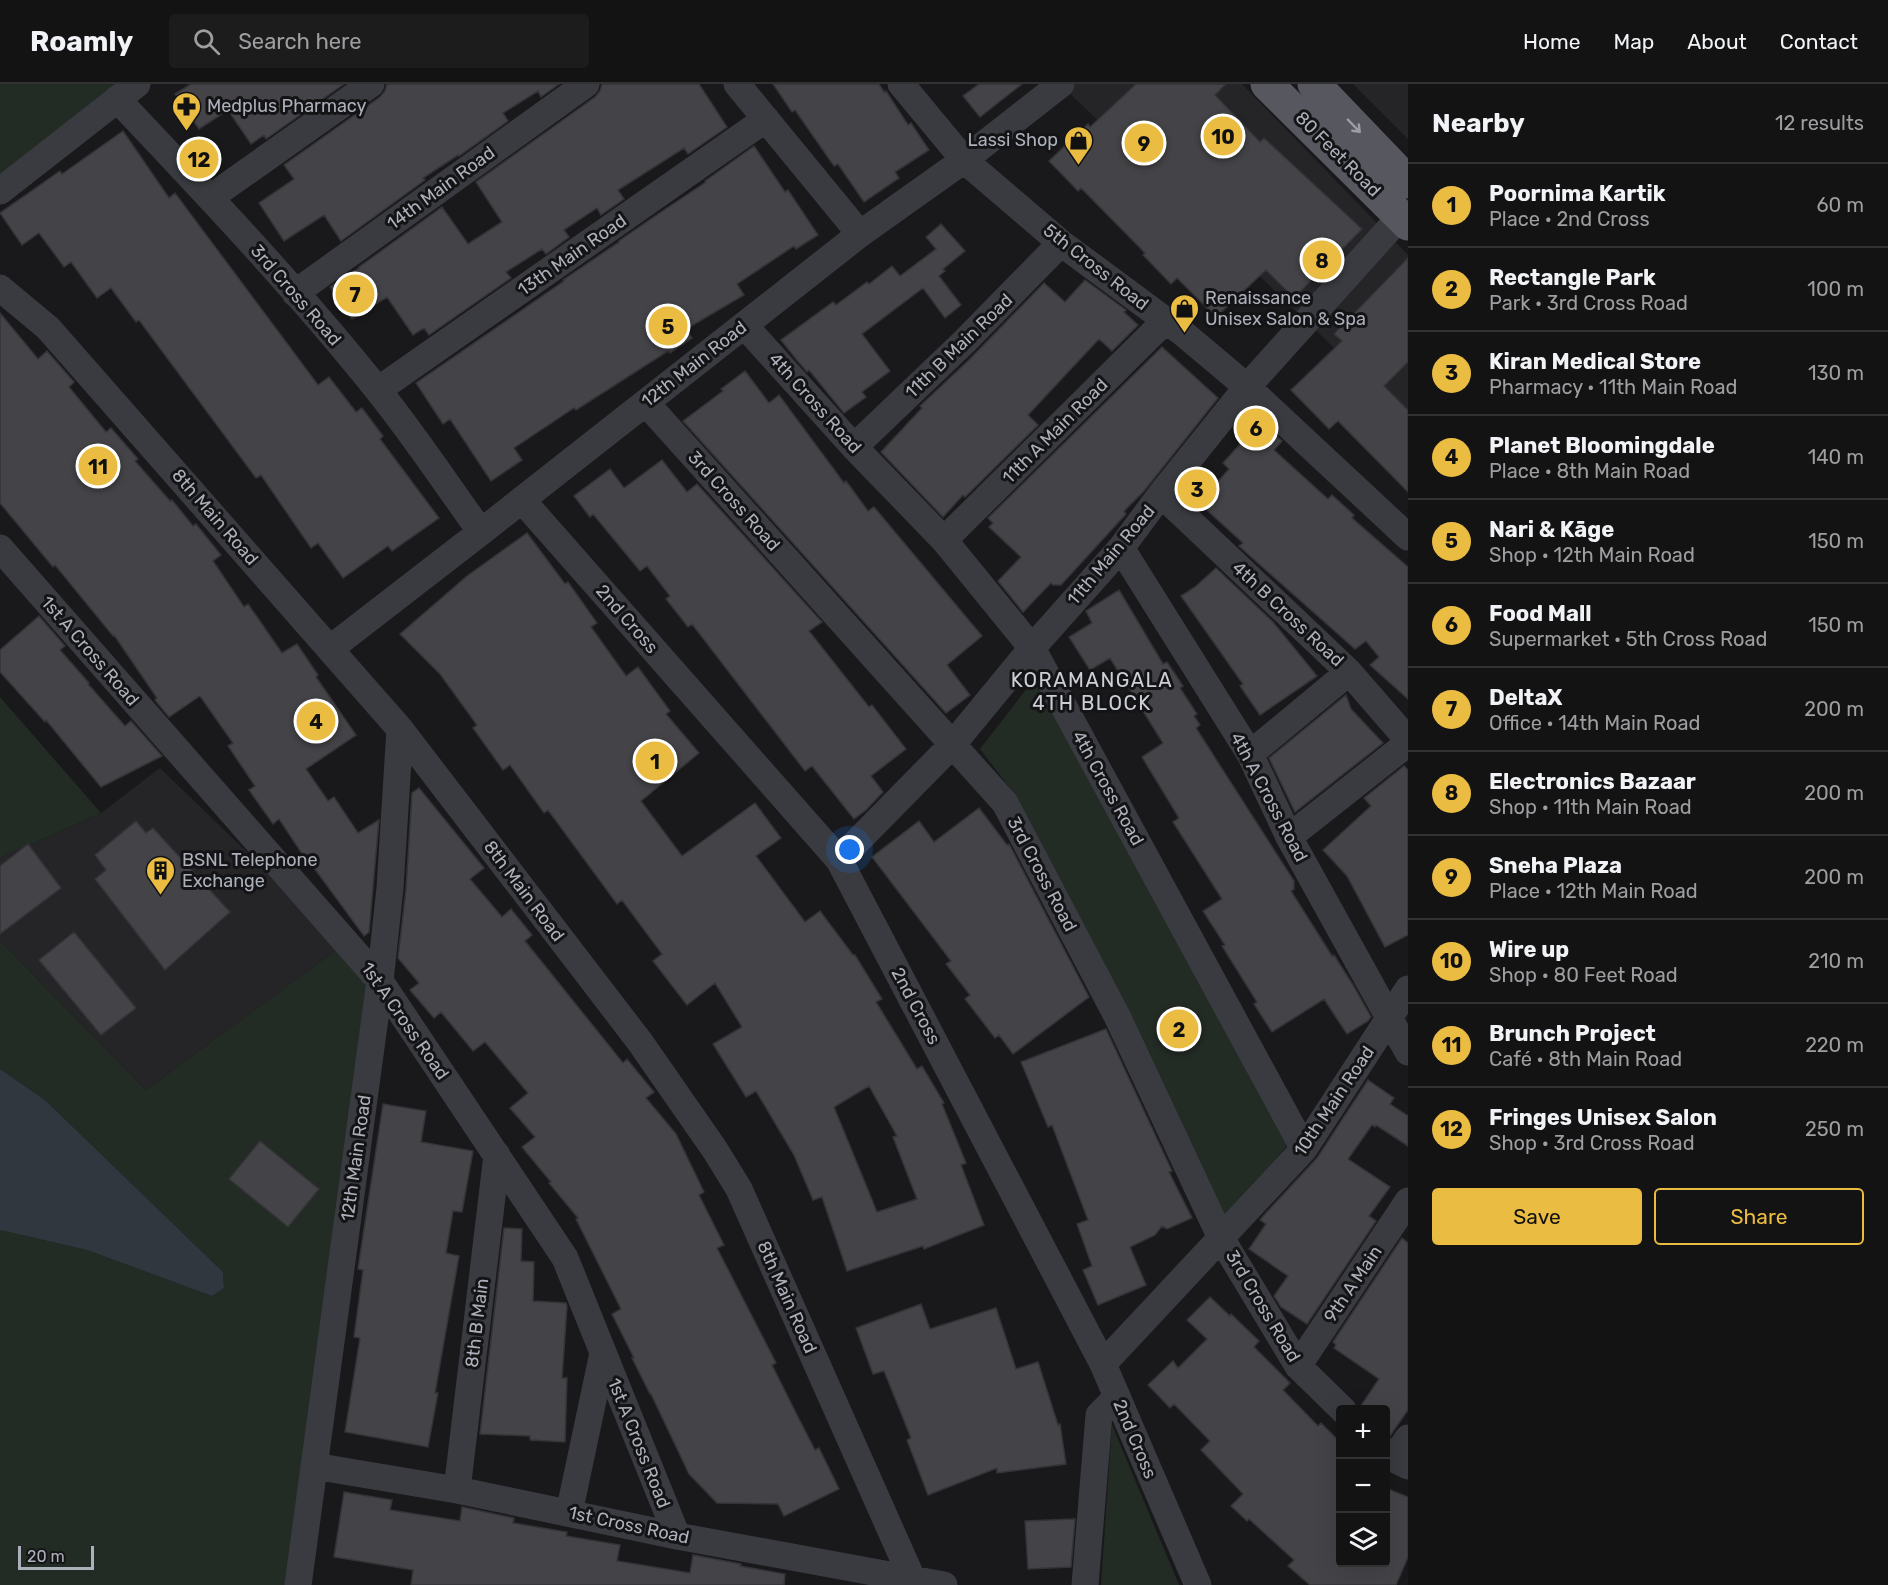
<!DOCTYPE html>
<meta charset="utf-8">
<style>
body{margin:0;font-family:Rubik,sans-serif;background:#1c1c1d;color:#f1f3f6}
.controls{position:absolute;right:18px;bottom:18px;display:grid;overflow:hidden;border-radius:6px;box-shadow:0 6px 24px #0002}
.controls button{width:54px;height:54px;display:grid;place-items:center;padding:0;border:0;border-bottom:2px solid #323234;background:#131314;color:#f1f3f6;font:30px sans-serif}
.scale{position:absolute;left:18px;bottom:15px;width:76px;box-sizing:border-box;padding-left:6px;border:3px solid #acb0ba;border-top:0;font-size:16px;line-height:21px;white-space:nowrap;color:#acb0ba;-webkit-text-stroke:4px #141416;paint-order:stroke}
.you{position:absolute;left:850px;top:766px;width:21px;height:21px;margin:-15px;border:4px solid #fff;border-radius:50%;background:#1a73e8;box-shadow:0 0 0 9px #1a73e833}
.badge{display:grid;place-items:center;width:39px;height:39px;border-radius:50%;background:#ebbc42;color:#111;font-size:20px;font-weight:700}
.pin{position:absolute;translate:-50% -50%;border:3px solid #fff;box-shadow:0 2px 6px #0006}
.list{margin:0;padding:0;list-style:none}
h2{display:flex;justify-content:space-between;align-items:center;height:78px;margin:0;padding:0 24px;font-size:26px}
h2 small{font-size:20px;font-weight:400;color:#9d9ea0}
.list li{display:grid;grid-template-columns:39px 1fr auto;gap:18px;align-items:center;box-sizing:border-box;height:84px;padding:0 24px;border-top:2px solid #323234}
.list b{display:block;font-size:22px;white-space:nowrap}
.list p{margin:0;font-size:20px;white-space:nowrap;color:#9d9ea0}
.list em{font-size:20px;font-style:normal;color:#9d9ea0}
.actions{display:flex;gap:12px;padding:18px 24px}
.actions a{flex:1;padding:14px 0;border:2px solid #ebbc42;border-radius:6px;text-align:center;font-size:21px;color:#ebbc42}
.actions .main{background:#ebbc42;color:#111}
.icon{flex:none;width:33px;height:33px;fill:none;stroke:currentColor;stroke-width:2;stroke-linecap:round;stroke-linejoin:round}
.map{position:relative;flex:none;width:1408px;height:1501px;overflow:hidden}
header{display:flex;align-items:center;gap:36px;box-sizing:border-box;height:84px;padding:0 30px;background:#131314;border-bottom:2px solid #323234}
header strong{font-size:28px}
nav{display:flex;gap:33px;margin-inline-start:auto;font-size:21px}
.search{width:420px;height:54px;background:#1c1c1d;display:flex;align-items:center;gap:15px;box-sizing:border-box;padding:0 21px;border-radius:6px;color:#9d9ea0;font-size:22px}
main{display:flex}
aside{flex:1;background:#131314}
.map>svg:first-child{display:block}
.built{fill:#252528}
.green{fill:#232b25}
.water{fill:#30373f}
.building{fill:#444448;stroke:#343337;stroke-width:1.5;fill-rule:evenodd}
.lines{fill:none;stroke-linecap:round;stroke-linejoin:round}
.minor{stroke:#3a3b40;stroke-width:27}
.major{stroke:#57585f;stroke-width:33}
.oneway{stroke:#9b9ea8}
.labels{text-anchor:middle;stroke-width:6;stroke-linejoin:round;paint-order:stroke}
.poi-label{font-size:18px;fill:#acb0ba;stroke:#141416;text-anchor:start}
.street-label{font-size:18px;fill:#acb0ba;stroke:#141416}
.neighbourhood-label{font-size:20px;letter-spacing:1.5px;fill:#cdcfd7;stroke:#141416}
</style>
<header>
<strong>Roamly</strong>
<div class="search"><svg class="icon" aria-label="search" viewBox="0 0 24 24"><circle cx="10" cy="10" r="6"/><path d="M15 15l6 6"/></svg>Search here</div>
<nav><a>Home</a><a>Map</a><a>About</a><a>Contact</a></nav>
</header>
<main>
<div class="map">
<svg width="1408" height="1501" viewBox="0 0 1408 1501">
<rect width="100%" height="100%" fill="#19191b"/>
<path class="built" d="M1060,0H1242L1408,171V335Z
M1353,0H1408V55Z
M160,684L343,861L146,1006L0,857V774L101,729Z"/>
<path class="green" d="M0,0H117L0,90Z
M1042,585L1288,1061L1226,1134L1013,708L980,665Z
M0,613L101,729L0,774Z
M0,857L146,1006L343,861L380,904L301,1501H0V1146L87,1166L212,1212L224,1204L223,1188L45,1016L0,985Z
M1112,1341L1179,1501H1101Z"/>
<path class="water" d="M0,985L45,1016L223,1188L224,1204L212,1212L87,1166L0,1146Z"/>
<path class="building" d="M191,0H344L266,55L264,51L251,60L228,26L199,45L175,10Z
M387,0H559L541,13L538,7L503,29L508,37L459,72L458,71L423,94L425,96L341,157L324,131L284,157L259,119L294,95L284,81L380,13L385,7Z
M602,0H699L727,43L688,70L684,64L618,106L624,115L601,131L597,124L564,146L569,153L546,170L542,165L506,188L511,194L429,251L424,244L413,251L387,213L352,235L330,203L359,184V183L442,123L468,160L502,138L476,98L595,13L600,7Z
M773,0H879L884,8L886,7L908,41L911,39L929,66L895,88L899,94L864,118L838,80L834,82L795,26L792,28Z
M979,0H1022L980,33L963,12Z
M1136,0H1226L1215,11L1260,58L1264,54L1362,145L1294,214L1266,186L1216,233L1177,194L1171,200L1143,171L1145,169L1081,104L1078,107L1049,77L1088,40L1090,43Z
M123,47L169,114L175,109L318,301L329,293L356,328L362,324L383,352L380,355L439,434L392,467L388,462L343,494L318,459L311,464L261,391L256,394L139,236L136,238L111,204L97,214L71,178L64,183L39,149L22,161L0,129L60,87L62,90Z
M754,62L785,108L788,106L818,151L796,165L794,162L737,200L744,211L686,245L692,254L670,269L668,267L576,326L574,324L514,364L522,376L491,397L450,335L443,340L416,299L564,197L563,196L619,158V157L658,130L706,98L705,97Z
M941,140L965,167L943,185L945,187L939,192L961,221L945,234L923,204L862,250L890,287L862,308L866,313L844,329L809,286L807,288L796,275L781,256L833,218L836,221L867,198L869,200L892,182L900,192L936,165L926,153Z
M1408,174V278L1384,302L1408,326V408L1338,337L1329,345L1291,306L1342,257L1334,250Z
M1085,196L1126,226L1124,228L1138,241L1112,267L1099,255L1028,331L1038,341L965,413L963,411L943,433L881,368L922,324L920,322L969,276L1044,199L1065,218Z
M0,229L38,275L47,267L74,298L69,303L106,348L111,344L138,375L135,377L170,417L172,416L193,442L196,440L221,471L213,477L244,523L248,520L282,569L297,560L318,591L316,593L356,651L306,685L328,717L334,713L358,749L379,736L369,848L364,852L306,773L305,774L279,735L273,740L249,706L255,702L228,662L233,659L200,612L169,633L155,616L157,614L114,551L113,552L55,481L53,483L0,419Z
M1162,263L1218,314L1144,407L1124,427L1126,430L1061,501H1053L1051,499L1023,528L998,497L1021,473L989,443L993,439L988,434Z
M745,287L769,319L779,311L844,399L846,397L868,427L874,423L982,552L947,581L970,611L946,629L683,337L723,307L721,305Z
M1260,338L1282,357L1274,366L1328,415L1332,411L1354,431L1352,434L1408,483V615L1370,581L1379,573L1366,557L1355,565L1250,472L1239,462L1243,459L1199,419L1229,385L1223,379Z
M662,376L687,408L697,400L822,538L809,547L869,623L872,621L906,665L871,692L883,708L866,726L854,735L812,682L805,687L692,540L688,543L666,515L670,512L647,482L640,487L593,430L590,433L574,412L610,385L624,404Z
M527,449L565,500L568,498L597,539L591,543L626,592L638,583L670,627L666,630L699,669L641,717L682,772L755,719L781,754L756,772L805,838L820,827L853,871H855L882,915L876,918L917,985L922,982L944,1019L942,1020L966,1079L961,1081L984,1141L924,1165L923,1162L847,1187L822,1113L813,1116L794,1071L756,1007L746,1013L713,960L742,943L715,899L687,921L653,877L662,870L622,816L617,820L548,726L544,729L510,681L503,686L473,644L477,641L440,590L400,550L467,492ZM869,1002L897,1052L893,1053L917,1115L877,1128L834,1023Z
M1216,484L1273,538L1317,592L1260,631L1240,602L1243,600L1181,512L1195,503Z
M1119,506L1163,580L1167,578L1183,602L1180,604L1197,630L1194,632L1200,641L1196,644L1294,797V805L1291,807L1332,872L1334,871L1353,901L1371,933L1368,937L1347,950L1324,915L1272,948L1254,920L1257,918L1222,862L1225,861L1203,827L1222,815L1173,738L1179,734L1142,673L1163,659L1110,574L1090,586L1069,553L1092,539L1086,527Z
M39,532L65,562L60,566L89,599L88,600L125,642L131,637L162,672L101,703L46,636L45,638L0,588V566Z
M1346,611L1351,625L1383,659L1295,728L1269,674Z
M1404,682L1408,686V851L1385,863L1347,792L1323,766L1371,722L1364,714Z
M419,704L484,784L470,795L502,833L511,825L532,851L525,857L623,979L627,975L654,1008L646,1014L676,1050L704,1108L699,1111L724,1161L717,1164L776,1279L772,1281L795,1327L815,1366L819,1364L839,1405L784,1432L778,1420L717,1419L689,1390L651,1310H650L632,1274H634L612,1230L621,1225L576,1135L578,1134L549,1099L551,1098L522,1063L535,1053L510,1024L528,1009L485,958L473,967L441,928L434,934L410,906L419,899L398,874L406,805L412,709Z
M979,724L1007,761L1009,760L1089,913L1013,970L999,951L995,954L965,915L970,911L946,880L951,877L872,773L919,737L934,758Z
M136,737L146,749L153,744L230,828L165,886L95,795L106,786L95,771Z
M28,760L61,804L0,850V782Z
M74,848L136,924L101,951L39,876Z
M1106,945L1172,1087L1169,1088L1192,1134L1167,1145L1162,1142L1155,1151L1130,1163L1146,1201L1098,1221L1083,1186L1092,1182L1077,1140L1088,1136L1052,1041L1048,1043L1021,978Z
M1368,996L1394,1014L1390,1020L1408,1032V1062L1376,1041L1375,1043L1372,1041L1348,1075L1390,1103L1369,1132L1376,1137L1307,1240L1281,1223L1274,1212L1288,1192L1249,1165L1266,1140L1260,1136L1265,1130L1317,1074Z
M383,1020L426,1027L421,1058L473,1067L462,1128L453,1127L446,1169L459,1172L435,1309H438L428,1363L345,1348L360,1254L354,1253L363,1186L358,1185Z
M260,1057L319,1105L288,1143L229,1095Z
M504,1144L522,1145L521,1177L534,1178L533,1217L566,1219L567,1222L562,1294H567L565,1358L530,1356V1352L480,1350Z
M1402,1154L1408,1159V1326L1390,1352H1386V1326H1358L1379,1295L1334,1264L1336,1261L1333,1258Z
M1210,1213L1230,1232L1231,1230L1259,1257L1254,1263L1290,1299L1283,1306L1318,1342L1321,1339L1341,1359V1479H1386V1404L1408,1413V1473L1396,1501H1310L1288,1482L1294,1476L1249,1435L1247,1437L1231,1422L1243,1410L1201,1366L1210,1357L1174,1320L1170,1324L1148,1301L1173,1277L1178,1284L1207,1255L1187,1236Z
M921,1220L930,1245L996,1224L1016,1285L1038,1278L1058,1341L1060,1340L1066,1380L997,1389V1384L928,1411L907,1356L911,1354L884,1287L873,1290L856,1244Z
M344,1408L392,1416L390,1426L460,1437L462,1423L514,1434L513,1439L567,1448L566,1452L620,1461L617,1477L690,1489L693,1471L741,1480L740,1482L785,1490L784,1501H411L413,1486L334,1473Z
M1075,1435L1071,1483L1028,1485L1025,1437Z"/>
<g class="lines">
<path class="minor" d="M737,0L860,150
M901,0L964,76L1061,159L1184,250L1247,303L1408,453
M117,15C206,109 296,204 377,305C414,351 447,401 481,448
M0,107L137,0
M211,113L371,0
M0,204L48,244L400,645L640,958L715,1066L739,1105L915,1501
M295,209L586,0
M744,241L854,363L944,456L1032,564L1304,1065
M378,306L766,35
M646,319L1005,719L1118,934L1221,1154L1298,1282L1343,1326
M854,363L965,257L1061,159
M1161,410L1349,588L1408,656
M522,416L839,776L1103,1280L1198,1501
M944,456L1165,237
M0,464L380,897L565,1174L677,1452
M1121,464L1250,670L1289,753L1408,968
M331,564L481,448L860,150L964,76L1061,0
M1250,670L1349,588
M1289,753L1408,659
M839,776L953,660L1032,564L1121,464L1161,410L1247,303L1401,132
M1103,1280L1304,1065L1408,905
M1298,1282L1408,1117
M1386,1367L1394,1375L1408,1382
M1394,1375L1408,1354
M314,1382L457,1406L677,1452L944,1501
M457,1406L497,1071
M569,1429L603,1269
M298,1501L380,897L390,804L400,645
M1085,1501L1099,1331L1117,1313"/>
<path class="major" d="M1267,0L1408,140
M1314,0L1408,98"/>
</g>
<defs><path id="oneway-shaft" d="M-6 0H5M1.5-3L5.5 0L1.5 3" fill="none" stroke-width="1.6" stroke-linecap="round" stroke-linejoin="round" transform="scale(1.5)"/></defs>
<use class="oneway" href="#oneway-shaft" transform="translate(1354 42) rotate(46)"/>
<defs>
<symbol id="pharmacy-pin" viewBox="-11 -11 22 30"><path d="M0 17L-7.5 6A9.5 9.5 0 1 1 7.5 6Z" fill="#ebbc42" stroke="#141416"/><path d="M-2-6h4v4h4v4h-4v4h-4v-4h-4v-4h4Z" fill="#111"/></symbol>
<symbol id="shop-pin" viewBox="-11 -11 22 30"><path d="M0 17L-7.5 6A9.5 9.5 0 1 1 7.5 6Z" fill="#ebbc42" stroke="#141416"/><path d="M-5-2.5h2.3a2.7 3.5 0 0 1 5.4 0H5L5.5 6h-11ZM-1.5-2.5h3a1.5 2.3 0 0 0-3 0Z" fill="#111"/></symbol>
<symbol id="building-pin" viewBox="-11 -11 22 30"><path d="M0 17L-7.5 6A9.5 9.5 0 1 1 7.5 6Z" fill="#ebbc42" stroke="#141416"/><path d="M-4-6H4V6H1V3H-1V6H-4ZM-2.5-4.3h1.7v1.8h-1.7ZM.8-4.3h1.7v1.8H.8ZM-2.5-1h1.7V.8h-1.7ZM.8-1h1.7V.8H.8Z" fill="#111"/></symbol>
</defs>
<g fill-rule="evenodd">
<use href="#pharmacy-pin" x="170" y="6" width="33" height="45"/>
<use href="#shop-pin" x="1062" y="40" width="33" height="45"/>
<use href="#shop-pin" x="1168" y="208" width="33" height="45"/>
<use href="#building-pin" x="144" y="770" width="33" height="45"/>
</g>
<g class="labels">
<g class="poi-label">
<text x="207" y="28">Medplus Pharmacy</text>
<text x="1058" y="62" text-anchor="end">Lassi Shop</text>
<text x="1205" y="220">Renaissance<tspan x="1205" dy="21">Unisex Salon &amp; Spa</tspan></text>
<text x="182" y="782">BSNL Telephone<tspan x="182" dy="21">Exchange</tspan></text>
</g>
<g class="street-label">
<text transform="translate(1338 70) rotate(45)" y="6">80 Feet Road</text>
<text transform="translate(441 104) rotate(-36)" y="6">14th Main Road</text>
<text transform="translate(572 171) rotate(-35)" y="6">13th Main Road</text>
<text transform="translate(1096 183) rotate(38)" y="6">5th Cross Road</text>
<text transform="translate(296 211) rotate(49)" y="6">3rd Cross Road</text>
<text transform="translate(959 262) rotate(-44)" y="6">11th B Main Road</text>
<text transform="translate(694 280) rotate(-38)" y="6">12th Main Road</text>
<text transform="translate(815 319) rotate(48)" y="6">4th Cross Road</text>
<text transform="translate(1055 347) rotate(-45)" y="6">11th A Main Road</text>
<text transform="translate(734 417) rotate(48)" y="6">3rd Cross Road</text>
<text transform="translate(215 433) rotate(49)" y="6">8th Main Road</text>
<text transform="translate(1111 471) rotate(-50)" y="6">11th Main Road</text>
<text transform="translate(1288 530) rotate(43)" y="6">4th B Cross Road</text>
<text transform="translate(627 535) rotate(49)" y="6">2nd Cross</text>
<text transform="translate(90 567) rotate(49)" y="6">1st A Cross Road</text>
<text transform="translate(1108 704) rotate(61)" y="6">4th Cross Road</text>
<text transform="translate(1269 713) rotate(62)" y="6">4th A Cross Road</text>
<text transform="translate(1042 790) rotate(62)" y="6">3rd Cross Road</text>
<text transform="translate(524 807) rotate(53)" y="6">8th Main Road</text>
<text transform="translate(916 922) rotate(62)" y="6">2nd Cross</text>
<text transform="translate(405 937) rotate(55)" y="6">1st A Cross Road</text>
<text transform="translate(1334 1017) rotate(-56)" y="6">10th Main Road</text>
<text transform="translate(356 1074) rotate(-82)" y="6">12th Main Road</text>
<text transform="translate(1353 1200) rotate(-56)" y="6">9th A Main</text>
<text transform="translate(787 1213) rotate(66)" y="6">8th Main Road</text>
<text transform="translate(1263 1222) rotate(59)" y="6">3rd Cross Road</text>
<text transform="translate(477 1239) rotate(-83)" y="6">8th B Main</text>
<text transform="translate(1135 1355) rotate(67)" y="6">2nd Cross</text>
<text transform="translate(639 1359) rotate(68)" y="6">1st A Cross Road</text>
<text transform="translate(629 1441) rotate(12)" y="6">1st Cross Road</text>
</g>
<g class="neighbourhood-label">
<text x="1092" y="603">KORAMANGALA<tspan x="1092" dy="23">4TH BLOCK</tspan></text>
</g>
</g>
</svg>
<div class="controls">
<button>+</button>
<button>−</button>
<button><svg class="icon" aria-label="layers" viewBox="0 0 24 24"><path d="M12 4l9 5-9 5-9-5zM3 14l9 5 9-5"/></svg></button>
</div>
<div class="scale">20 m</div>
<div class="you"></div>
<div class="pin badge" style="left:655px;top:677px">1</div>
<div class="pin badge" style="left:1179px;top:945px">2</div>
<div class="pin badge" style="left:1197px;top:405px">3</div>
<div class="pin badge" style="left:316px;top:637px">4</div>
<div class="pin badge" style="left:668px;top:242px">5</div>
<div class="pin badge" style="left:1256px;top:344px">6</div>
<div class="pin badge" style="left:355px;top:210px">7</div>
<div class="pin badge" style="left:1322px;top:176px">8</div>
<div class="pin badge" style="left:1144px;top:59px">9</div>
<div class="pin badge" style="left:1223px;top:52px">10</div>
<div class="pin badge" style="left:98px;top:382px">11</div>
<div class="pin badge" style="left:199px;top:75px">12</div>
</div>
<aside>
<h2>Nearby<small>12 results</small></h2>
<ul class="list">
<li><span class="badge">1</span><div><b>Poornima Kartik</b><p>Place · 2nd Cross</p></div><em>60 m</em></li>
<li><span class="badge">2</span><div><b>Rectangle Park</b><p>Park · 3rd Cross Road</p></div><em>100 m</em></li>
<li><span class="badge">3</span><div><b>Kiran Medical Store</b><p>Pharmacy · 11th Main Road</p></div><em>130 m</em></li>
<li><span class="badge">4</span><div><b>Planet Bloomingdale</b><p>Place · 8th Main Road</p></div><em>140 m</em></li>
<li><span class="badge">5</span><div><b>Nari &amp; Kāge</b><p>Shop · 12th Main Road</p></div><em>150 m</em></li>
<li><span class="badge">6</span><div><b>Food Mall</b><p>Supermarket · 5th Cross Road</p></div><em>150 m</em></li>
<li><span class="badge">7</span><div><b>DeltaX</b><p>Office · 14th Main Road</p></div><em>200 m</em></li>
<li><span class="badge">8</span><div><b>Electronics Bazaar</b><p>Shop · 11th Main Road</p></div><em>200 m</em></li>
<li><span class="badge">9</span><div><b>Sneha Plaza</b><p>Place · 12th Main Road</p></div><em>200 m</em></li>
<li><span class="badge">10</span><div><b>Wire up</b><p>Shop · 80 Feet Road</p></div><em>210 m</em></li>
<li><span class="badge">11</span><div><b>Brunch Project</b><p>Café · 8th Main Road</p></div><em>220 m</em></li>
<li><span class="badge">12</span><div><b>Fringes Unisex Salon</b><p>Shop · 3rd Cross Road</p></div><em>250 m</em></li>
</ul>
<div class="actions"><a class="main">Save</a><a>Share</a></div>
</aside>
</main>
